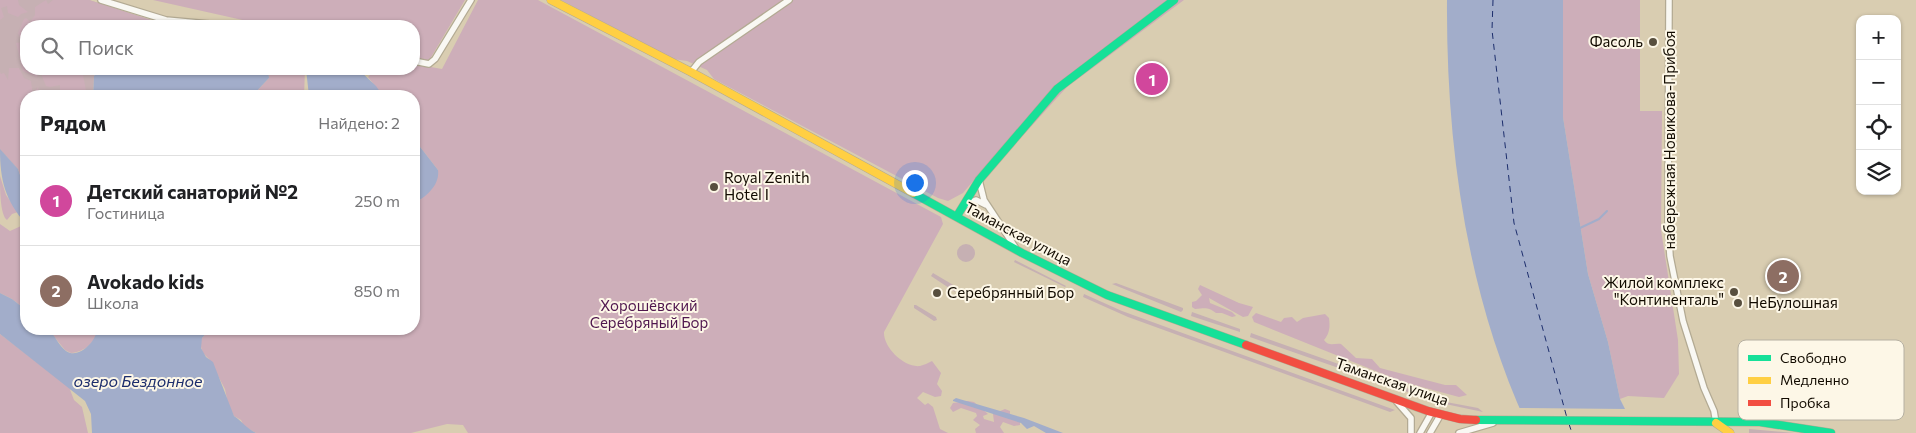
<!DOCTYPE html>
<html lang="ru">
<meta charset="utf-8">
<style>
body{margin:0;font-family:Commissioner,sans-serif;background:#f2f2f2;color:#202124}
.controls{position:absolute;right:15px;top:15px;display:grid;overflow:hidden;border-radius:10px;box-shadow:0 1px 4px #0004}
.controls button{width:45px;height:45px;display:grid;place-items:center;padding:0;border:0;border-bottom:1px solid #e0e0e0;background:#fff;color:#202124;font:25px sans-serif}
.you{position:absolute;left:914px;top:182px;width:18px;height:18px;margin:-12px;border:4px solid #fff;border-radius:50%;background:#1a73e8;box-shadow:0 0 0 8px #1a73e833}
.badge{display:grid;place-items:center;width:32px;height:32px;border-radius:50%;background:#b45309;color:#fff;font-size:16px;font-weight:700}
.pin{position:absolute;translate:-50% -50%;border:2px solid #fff;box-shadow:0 1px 5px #0006}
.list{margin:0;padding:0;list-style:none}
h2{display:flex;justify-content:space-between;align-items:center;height:65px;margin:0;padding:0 20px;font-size:21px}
h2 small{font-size:16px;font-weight:400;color:#757577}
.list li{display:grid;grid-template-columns:32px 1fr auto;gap:15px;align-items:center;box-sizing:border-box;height:90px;padding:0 20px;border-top:1px solid #e0e0e0}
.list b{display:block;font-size:19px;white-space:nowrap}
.list p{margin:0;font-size:16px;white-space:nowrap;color:#757577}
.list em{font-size:16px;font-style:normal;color:#757577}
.icon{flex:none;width:28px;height:28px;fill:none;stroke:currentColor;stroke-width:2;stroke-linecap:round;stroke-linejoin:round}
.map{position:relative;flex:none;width:1916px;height:433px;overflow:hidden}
.search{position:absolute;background:#fff;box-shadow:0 1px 4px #0004;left:20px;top:20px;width:400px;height:55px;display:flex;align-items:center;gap:12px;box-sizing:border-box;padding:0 18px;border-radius:20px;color:#757577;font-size:19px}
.panel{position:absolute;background:#fff;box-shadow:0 1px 4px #0004;left:20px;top:90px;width:400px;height:245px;border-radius:20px}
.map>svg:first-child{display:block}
.green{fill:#c6b0b3}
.forest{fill:#cdaeb9}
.water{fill:#a2adca}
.pier{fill:#d9cdb1}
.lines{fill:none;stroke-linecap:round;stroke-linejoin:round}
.stream{stroke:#a2adca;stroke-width:2}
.ferry{stroke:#1c2d6c;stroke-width:1;stroke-dasharray:6 5;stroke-linecap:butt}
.street-casing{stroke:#b3aa93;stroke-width:8}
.fast-casing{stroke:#b3aa93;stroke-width:9}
.slow-casing{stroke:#b3aa93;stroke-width:9}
.jam-casing{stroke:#b3aa93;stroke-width:9}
.street{stroke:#f9f8f3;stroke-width:5.5}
.fast{stroke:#16e098;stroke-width:8}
.slow{stroke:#ffcf43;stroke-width:8}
.jam{stroke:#f24e42;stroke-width:8}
.poi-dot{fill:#584f3e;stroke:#fdf7e7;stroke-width:2}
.labels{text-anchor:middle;stroke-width:4;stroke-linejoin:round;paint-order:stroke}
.poi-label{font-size:15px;fill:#120b00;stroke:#fdf7e7;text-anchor:start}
.street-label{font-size:15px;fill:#120b00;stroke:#fdf7e7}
.park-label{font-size:15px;fill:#50174f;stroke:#fdf7e7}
.water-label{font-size:16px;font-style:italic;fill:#1c2d6c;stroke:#fdf7e7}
.key{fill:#fdf7e7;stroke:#b6b0a2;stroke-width:1}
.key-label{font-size:14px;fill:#120b00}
</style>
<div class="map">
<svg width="1916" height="433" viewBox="0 0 1916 433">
<rect width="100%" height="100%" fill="#d9cdb1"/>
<path class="green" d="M0,0H89L154,21L202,26H26V69H99L94,76L93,96H26V183L18,169L0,149Z
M186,69H217L210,74L189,73Z
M957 253a9 9 0 1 1 18 0a9 9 0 1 1-18 0Z
M1015,260L1066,286L1065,287L1014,262Z
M933,273L955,286V292L931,276Z
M1116,283L1183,308V310L1181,312L1112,284Z
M1084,294L1122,311L1395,410L1390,412L1128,317L1083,297Z
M916,305L936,317L937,320L934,321L914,308V305Z
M1192,312L1240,329V332L1191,316Z
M1251,333L1446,402L1478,408L1483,412L1436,402L1250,337Z
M1749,429L1794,433H1749Z"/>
<path class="forest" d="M0,0H18L19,5L28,12L21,14L18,17L8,13L7,6L1,8L4,17L0,20Z
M46,0L48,4L53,0H89L154,21L202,26H26V69H82L87,96H56L54,93L56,90H60V85L50,87L46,86L39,69L37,77L23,71L16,43L22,42L18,33L24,19L26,18L30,22L35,15V7Z
M153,0H465L430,59L426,61L414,59V26H269Z
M478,0H538L941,217L943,224L884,332C883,347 904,368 920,366C924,365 928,363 932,361L941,373L937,384L942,391L941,396L935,397L923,392L917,398L925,405L928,403L933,407L940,429L948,433H468L463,425L447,424L411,433H256L244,426L241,420L234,416L228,404L225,389L209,359L203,353L200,344L202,338L210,329H414V221L418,224L420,223L419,206L415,203L420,200L438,170L414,139V96H383L368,77L376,69H414V64L442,69Z
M561,0H1184L1067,87L986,176L980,173L963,193L948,201L938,198L714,79L707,70L687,61L673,59Z
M1563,0H1640V111H1662L1661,230L1678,340L1679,374L1664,398L1628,396L1620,399L1608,342L1588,274L1563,117Z
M9,68H19L24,78L31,81L33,96L38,87L39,96H26V183L21,178L18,169L0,149V72L1,74L4,73L8,80Z
M268,69H305L304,96H252L269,78Z
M0,176L6,195L18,212L12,214L7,220C0,215 0,188 0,176Z
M0,224L10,231L21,226L26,232V310L12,299L0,293Z
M1200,285L1239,303L1253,307L1248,316L1243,317L1209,298L1210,303L1232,312L1236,316L1232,317L1222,313H1216C1208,307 1206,308 1195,309L1192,307V302L1196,301L1202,295L1198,289Z
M1256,313L1281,322L1284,318L1292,317L1297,322L1303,318L1325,314L1329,318C1330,326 1330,333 1324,340C1329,347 1334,343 1341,344L1356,358L1372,359L1380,368L1445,385H1456L1467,395L1459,397L1403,382L1254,322L1252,317Z
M48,329H97C97,342 84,352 71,353L65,350Z
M0,334L69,387L74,400L82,407L88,433H0Z
M968,401L974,402L988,414L983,416L984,419L994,422L993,414L1005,409L1010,411V417L1020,422V425L1014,426L1003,422L1000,427L1004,433H976L975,429L980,425L973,420L977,416L976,413L961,408L953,412L950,408L953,403Z"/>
<path class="water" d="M1447,0H1563V117L1588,274L1608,342L1620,399L1637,433H1531C1467,300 1446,147 1447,0Z
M99,69H186L190,73L210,74L217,69H268L269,78L252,96H93L94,76Z
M306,69H358L376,86L383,96H309Z
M414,139L438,170C440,185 426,197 414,203Z
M0,149L18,169L21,178L26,183V224C5,200 0,180 0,149Z
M0,293L12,299L26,310V329H48C55,335 59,346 66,351C79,360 97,340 97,329H210L202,338L201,348L206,357L213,362L234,416C243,422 246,428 256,433H92L91,414L85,401L0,334Z
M956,398L1024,418L1063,433H1046L1034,426L1027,429L1021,423L953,401V400Z"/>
<path class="pier" d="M1516,408L1627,409L1639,433H1528Z"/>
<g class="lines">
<path class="stream" d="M1580,228L1599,219L1607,211"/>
<path class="ferry" d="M1493,0L1492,30L1514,223L1567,418
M1569,424L1572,433"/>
<defs>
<path id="street" d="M101,0L166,20L231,26
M1669,0L1668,224L1670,256L1683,321L1704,388L1714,411L1716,423
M414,61L429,64L435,59L471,0
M691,72L699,62L789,0
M979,180L984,200L1015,247
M965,205L976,200L986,205
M1397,402L1411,418V433
M1420,433L1432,412
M1430,433L1441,414
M1459,433L1493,423"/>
<path id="fast" d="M913,193L1022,253L1107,295L1246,345
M957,216L979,180L1057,89L1174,0
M1476,420L1760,422L1831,433"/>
<path id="slow" d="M551,0L691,72L913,193
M1716,423L1730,433"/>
<path id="jam" d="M1246,345L1428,411L1460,419L1476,420"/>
</defs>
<use href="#street" class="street-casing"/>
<use href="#fast" class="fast-casing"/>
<use href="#slow" class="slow-casing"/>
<use href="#jam" class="jam-casing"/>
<use href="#street" class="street"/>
<use href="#fast" class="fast"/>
<use href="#slow" class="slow"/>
<use href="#jam" class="jam"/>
</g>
<g class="poi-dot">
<circle cx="1653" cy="42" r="5"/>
<circle cx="714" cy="187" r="5"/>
<circle cx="1734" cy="292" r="5"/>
<circle cx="937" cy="293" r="5"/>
<circle cx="1738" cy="303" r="5"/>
</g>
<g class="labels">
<g class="poi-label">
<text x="1643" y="47" text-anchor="end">Фасоль</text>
<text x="724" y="183">Royal Zenith<tspan x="724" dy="17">Hotel I</tspan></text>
<text x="1724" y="288" text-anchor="end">Жилой комплекс<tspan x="1724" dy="17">"Континенталь"</tspan></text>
<text x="947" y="298">Серебрянный Бор</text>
<text x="1748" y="308">НеБулошная</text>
</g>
<g class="street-label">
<text transform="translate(1670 140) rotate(-90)" y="5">набережная Новикова-Прибоя</text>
<text transform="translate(1018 234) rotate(28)" y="5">Таманская улица</text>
<text transform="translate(1392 382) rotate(19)" y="5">Таманская улица</text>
</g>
<g class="park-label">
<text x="649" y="311">Хорошёвский<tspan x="649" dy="17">Серебряный Бор</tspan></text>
</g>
<g class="water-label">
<text x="138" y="387">озеро Бездонное</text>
</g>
</g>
<rect x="1738" y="340" width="166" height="80" rx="8" class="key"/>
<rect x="1748" y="355" width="23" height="6" fill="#16e098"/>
<rect x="1748" y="377" width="23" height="7" fill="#ffcf43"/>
<rect x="1748" y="400" width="23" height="6" fill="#f24e42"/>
<g class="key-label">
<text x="1780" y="363">Свободно</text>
<text x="1780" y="385">Медленно</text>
<text x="1780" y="408">Пробка</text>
</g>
</svg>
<div class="controls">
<button>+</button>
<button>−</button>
<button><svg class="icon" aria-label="locate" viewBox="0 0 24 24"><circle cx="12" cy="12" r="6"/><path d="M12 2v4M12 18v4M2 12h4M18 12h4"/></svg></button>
<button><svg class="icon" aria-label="layers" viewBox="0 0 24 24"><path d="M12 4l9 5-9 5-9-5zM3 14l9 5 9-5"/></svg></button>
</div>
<div class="you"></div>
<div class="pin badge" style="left:1152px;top:79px;background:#d1479c">1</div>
<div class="pin badge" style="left:1783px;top:276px;background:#8d6e63">2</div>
<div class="search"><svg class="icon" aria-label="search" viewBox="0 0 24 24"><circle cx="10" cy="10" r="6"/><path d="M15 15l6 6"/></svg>Поиск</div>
<section class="panel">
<h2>Рядом<small>Найдено: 2</small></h2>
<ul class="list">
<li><span class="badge" style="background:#d1479c">1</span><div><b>Детский санаторий №2</b><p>Гостиница</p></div><em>250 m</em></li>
<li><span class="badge" style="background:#8d6e63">2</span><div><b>Avokado kids</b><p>Школа</p></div><em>850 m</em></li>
</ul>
</section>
</div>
